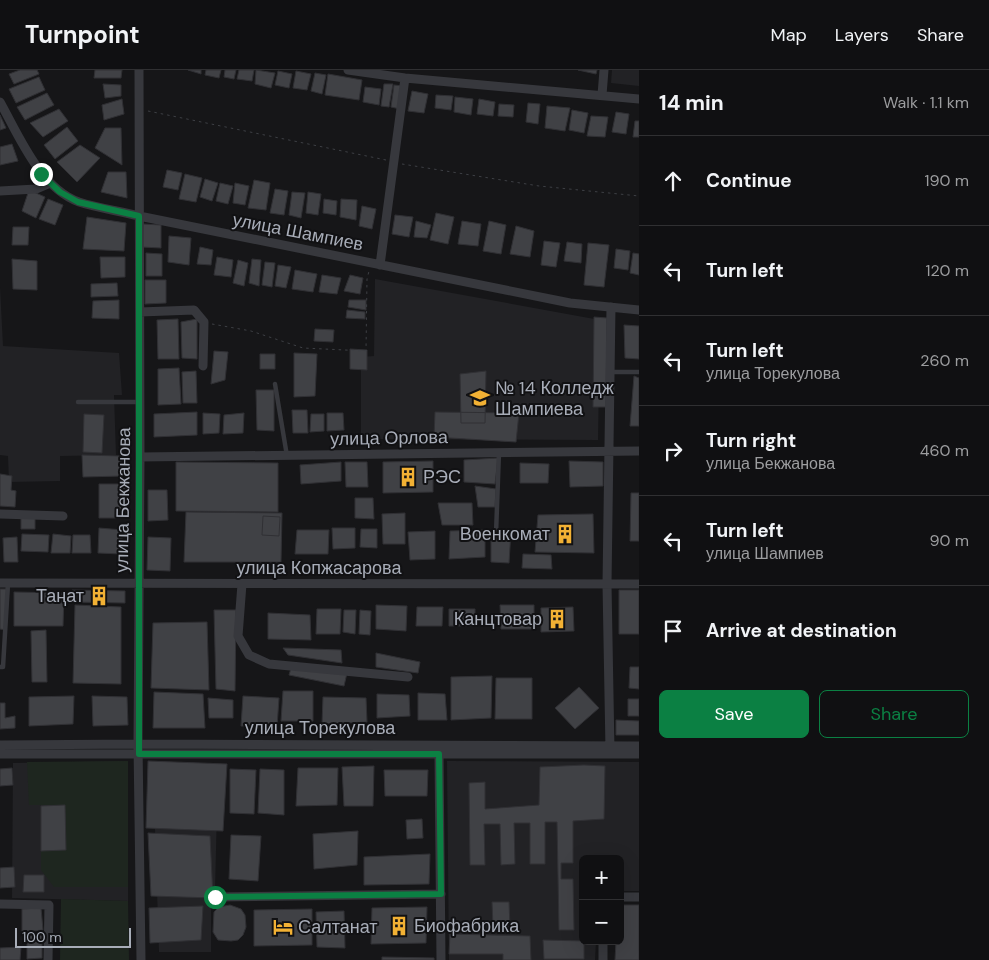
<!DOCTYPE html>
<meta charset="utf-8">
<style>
body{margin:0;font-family:"DM Sans",sans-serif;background:#1e1e20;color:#f1f3f6}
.controls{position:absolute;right:15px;bottom:15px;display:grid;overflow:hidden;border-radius:8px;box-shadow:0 5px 20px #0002}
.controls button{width:45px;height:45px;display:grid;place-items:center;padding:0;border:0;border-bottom:1px solid #303032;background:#101012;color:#f1f3f6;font:25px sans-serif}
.scale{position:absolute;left:15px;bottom:12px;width:116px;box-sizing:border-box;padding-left:5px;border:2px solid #a8adb8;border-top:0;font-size:14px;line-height:18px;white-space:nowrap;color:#a8adb8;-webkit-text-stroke:4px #111113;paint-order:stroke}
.stop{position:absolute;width:15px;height:15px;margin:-11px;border:4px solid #0b8043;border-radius:50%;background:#fff}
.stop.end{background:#0b8043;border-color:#fff;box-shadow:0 1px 5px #0008}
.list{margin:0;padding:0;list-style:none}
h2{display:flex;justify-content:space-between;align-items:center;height:65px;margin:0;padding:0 20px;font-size:21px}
h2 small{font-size:16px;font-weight:400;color:#9c9d9f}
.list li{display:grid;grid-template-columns:32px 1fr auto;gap:15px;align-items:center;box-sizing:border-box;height:90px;padding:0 20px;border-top:1px solid #303032}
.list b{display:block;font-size:19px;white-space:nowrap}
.list p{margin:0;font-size:16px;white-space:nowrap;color:#9c9d9f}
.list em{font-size:16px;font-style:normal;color:#9c9d9f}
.actions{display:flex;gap:10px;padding:15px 20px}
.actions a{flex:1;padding:11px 0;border:1px solid #0b8043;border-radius:8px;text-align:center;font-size:18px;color:#0b8043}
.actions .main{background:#0b8043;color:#fff}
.icon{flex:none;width:28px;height:28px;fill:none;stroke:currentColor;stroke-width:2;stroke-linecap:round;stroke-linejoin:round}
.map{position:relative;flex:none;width:639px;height:890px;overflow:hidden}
header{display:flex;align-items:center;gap:30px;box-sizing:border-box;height:70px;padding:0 25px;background:#101012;border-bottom:1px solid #303032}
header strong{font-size:24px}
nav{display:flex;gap:28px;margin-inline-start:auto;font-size:18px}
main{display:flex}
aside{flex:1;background:#101012}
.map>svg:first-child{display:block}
.built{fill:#222225}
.green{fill:#1e261f}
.building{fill:#404145;stroke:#303034}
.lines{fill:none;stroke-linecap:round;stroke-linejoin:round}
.path{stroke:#3d3f44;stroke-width:1;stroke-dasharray:2.5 4;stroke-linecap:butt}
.lane{stroke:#37383d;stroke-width:4.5}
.street{stroke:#37383d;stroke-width:9}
.route{stroke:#0b8043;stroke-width:6}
.labels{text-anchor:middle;stroke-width:4;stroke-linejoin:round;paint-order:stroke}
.street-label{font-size:18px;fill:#a8adb8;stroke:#111113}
.poi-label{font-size:18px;fill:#a8adb8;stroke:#111113;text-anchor:start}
</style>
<header>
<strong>Turnpoint</strong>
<nav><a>Map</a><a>Layers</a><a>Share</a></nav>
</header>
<main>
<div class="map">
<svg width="639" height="890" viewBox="0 0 639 890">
<rect width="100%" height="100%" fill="#161618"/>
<path class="built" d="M612,0H639V16L611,13Z
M375,209L600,250L598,370L361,369V287L374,286Z
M0,217L3,276L119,283L122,325H114L116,385L60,386V411L9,412L8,386L0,385Z
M128,691V831L12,828L13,693Z
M447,691L639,692V821H620V789H583V871H596L595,890H449Z
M153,698H218L215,821L211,836V882H159Z"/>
<path class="green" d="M128,691V817H54L41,800V781L66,780L65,735H29L27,692Z
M61,829L128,831L129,890H60Z"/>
<path class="building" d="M20,0H37L39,4L14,14L9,4Z
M95,0H122L121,8H94Z
M188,0H201V4Z
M206,0H221L219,8L205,5Z
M225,0H236L234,9L224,7Z
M239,0H254L252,11L237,9Z
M256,0L275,3L271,18L255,14Z
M578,0H597L596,4Z
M278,1L292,4L289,18L275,15Z
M296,1L311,4L307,20L293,18Z
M315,3L326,5L322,24L311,21Z
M328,4L362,10L359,30L325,25Z
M39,7L45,20L16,33L9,19Z
M103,14L121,15V26L105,28Z
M384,14H393L389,37L381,36Z
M394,15L403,16L400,39L391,37Z
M365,17L381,19L379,35L363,32Z
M412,21L428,24L424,43L408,41Z
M47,23L54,35L25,50L17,37Z
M436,25L453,26L451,40L435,38Z
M455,27L473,29L471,45L454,42Z
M122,29L124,44L104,50L102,35Z
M479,29L495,32L493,46L477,44Z
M528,33L540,34L538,54L526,52Z
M499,34L514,35L513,47L498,46Z
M547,36L570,38L565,61L545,58Z
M59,39L68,51L43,67L30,53Z
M572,40L588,43L584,63L569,60Z
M616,42L629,44L626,64L612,62Z
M0,45L6,58L0,60Z
M591,46L608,47L605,67L587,66Z
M635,51H639V67H633Z
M67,57L78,71L55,89L44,75Z
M105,58H121L122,95L95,78Z
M12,74L18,91L0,95V77Z
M80,75L100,88L77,112L57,92Z
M167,100L182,103L178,120L163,117Z
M108,102H126L127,128L101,122Z
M185,104L202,108L196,132L179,129Z
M205,109L218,113L212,131L200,127Z
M254,110L270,113L266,140L248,138Z
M220,113L233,116L228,134L216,131Z
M235,113L249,116L245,135L233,133Z
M275,119L288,121L284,145L270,143Z
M29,120L45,127L36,148L22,141Z
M292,122L305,123L301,148L289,145Z
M308,122L321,124L318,145L306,143Z
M48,129L63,135L55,155L39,149Z
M324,129L337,131L336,145L323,143Z
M341,129L357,130L356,150L340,147Z
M362,136L376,139L372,159L359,156Z
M436,143L454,147L448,174L430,170Z
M395,145L413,147L409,167L392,164Z
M87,147L126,153L124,181L83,179Z
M416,151L431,155L427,168L414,167Z
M462,151L481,154L478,176L458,174Z
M489,151L506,155L501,184L483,181Z
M143,154L161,155V178L142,177Z
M516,156L534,161L530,187L510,184Z
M13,157H29L28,175H12Z
M169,166L191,168L189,195L168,192Z
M544,171L560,173L556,197L541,195Z
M567,172L582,174L581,193L564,191Z
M588,173L609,175L604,217L584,215Z
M200,177L213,180L211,195L197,194Z
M616,179L630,181L628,200L614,198Z
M146,183L162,184V206H146Z
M633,183L639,184V205L630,203Z
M100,187H125V207L101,208Z
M217,187L233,190L231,207L214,205Z
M12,189L37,191V220L13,219Z
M252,189L261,190L259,216L249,213Z
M238,190L248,193L244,216L233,213Z
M265,192L275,193L272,217L262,215Z
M278,195L291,197L286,218L275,216Z
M295,200L317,204L313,222L292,219Z
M322,205L341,208L337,224L319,222Z
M350,205L363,208L360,224L344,221Z
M145,210H166V233L145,234Z
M117,213L118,226L91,227V214Z
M119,230V249L92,248L93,231Z
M349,230H366V240L348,237Z
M347,240L365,242V249L346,248Z
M594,247L607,248L606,337H593Z
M178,249L179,289H158L157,250Z
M197,249V289L182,288L181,252Z
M624,255L639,256V289L625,288Z
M315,259L334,260L333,272L314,271Z
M350,279L367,280V300L350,299Z
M214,281L228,282L225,310L211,314Z
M294,283L317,284L315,326L294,327Z
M260,284H275V299H260Z
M179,298L181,334L158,335V299Z
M196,301L197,333H183L182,302Z
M486,301L485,353H461L460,304Z
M634,306L639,308V356H630Z
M256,320H274V361L257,360Z
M292,340H307L308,363H293Z
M197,342V365L154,367V344Z
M435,342L519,343L516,372L434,367Z
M203,343L220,344L219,363L203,364Z
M244,343L243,363L223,364L224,345Z
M327,343H343L344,360L327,361Z
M84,344L104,345L102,383L83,382Z
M311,344H324V361L310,362Z
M82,385L121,386L122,406L83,407Z
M498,388L495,414L464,412V390Z
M433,391V422L383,423V392Z
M569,391L603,392V416L570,417Z
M176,392L278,393V442L176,441Z
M341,392V411L301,414L300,395Z
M345,392H367L368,417H346Z
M520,393L549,394L548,413H520Z
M0,404L12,406L11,420L16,421L15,437L0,436Z
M99,414H125V448H99Z
M475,416L496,419L495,437H478Z
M148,420H167L168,450L148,451Z
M631,423H639V471H630Z
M355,428H373L374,449L355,448Z
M438,433H472L473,455H442Z
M186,442L282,443L281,492H184Z
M405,443V474H383L382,444Z
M593,444L594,483L535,482L538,445Z
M21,446H35V459H21Z
M263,446L280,447L279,466L262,465Z
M99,458L123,460L122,484L98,483Z
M332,458H355V478L333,479Z
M361,459H377V478L360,477Z
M297,460H329L328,484H295Z
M485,460V487L449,489L450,461Z
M511,460L509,493L491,492V461Z
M435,461V489L410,490L408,462Z
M22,464L49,465L48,482L21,481Z
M53,464L71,466L70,483H51Z
M73,465H90L91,483H72Z
M17,467L18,492H4L3,468Z
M148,467L171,468L170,501L147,500Z
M523,484L551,485L552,499L522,498Z
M0,519H9L6,560L0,559Z
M72,520L125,521V533L73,532Z
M619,520H639V564H619Z
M14,522L64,523L63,556H14Z
M75,535L121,537V614L73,613Z
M376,535L407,536L406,561L376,559Z
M500,535H534V559H501Z
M417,537H443L442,556H416Z
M573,537L574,561L541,562V538Z
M317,539H341L340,564H316Z
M449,539H475V556H449Z
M214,540H236L235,621L216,619Z
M344,540H356L355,564L343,562Z
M360,540L371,541L370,565L359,564Z
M268,543L310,545L311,570L268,569Z
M207,552L209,620L151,618L153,553Z
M46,560L47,612H32L31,561Z
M283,578L341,580L342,593L288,585Z
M376,583L420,592L418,603L376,597Z
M292,595L347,603L344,616L289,605Z
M630,597H639V619L629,618Z
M492,606L491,648L451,650V607Z
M496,608H532V649H495Z
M579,617L599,638L575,659L555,638Z
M283,621H313V651H281Z
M154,622L203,624L205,658H153Z
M418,623L445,624L447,650H418Z
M377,624L409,625L410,646L377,648Z
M74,626L73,654L29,656V627Z
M92,626L127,627L128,655L93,656Z
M243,626L279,628L277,657L241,656Z
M323,627L366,628L367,652L322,654Z
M208,628L233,630V648H209Z
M628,629H639V646H628Z
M0,633H5V648L15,646V658L0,659Z
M616,650L639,651V665H616Z
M148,691L227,694L223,761L146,758Z
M584,695L605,696L604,749L573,751V793H561V809H573L574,860H559L557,752H545V794H530V753H514L515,794L501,795L500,754H484L485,795H470L469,713L485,712V739L539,735L540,697Z
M374,696L373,736H344L342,697Z
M12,698L13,715L0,716V699Z
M298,698H338L337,735L296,736Z
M230,699L256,700L254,744L230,743Z
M260,699L284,700V745L258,743Z
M384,700H428L427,726H385Z
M65,735L66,780L41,781V736Z
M422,749L423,768L407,769L406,750Z
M358,761L357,795L314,799L313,764Z
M148,763L210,766L213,828L151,826Z
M231,765L261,766L258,811L229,809Z
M430,784L429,814L364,815V787Z
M14,797L15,817L0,818V798Z
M24,805H44V822H23Z
M492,832H509L510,857H493Z
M230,835L241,839L245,845L246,857L243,865L238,870L231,871L218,870L213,862L214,842L219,837Z
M620,835H639V890H615L616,871H620Z
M203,836L201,870L150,873L149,838Z
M427,837L426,873L371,874L372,838Z
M41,838L43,860L22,862V839Z
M312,839V875L254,876V840Z
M344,841L345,878L317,877L316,842Z
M450,864L530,866L531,890H503V884H449Z
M42,865V888L27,889V866Z
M543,870L584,871V889H544Z
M21,877L20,890H0V878Z
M382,887L434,888V890H382Z"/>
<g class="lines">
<path class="path" d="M148,41L386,90
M402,94L539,116L639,126
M212,254L251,261L303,278L366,281L367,209L369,201"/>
<path class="lane" d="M610,302H639
M275,314L287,386
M78,332H140
M496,464L499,382
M0,597H3L8,513"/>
<path class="street" d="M139,0L140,387L138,674L141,890
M348,0L405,8L639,29
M602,25L604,0
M0,32C19,66 40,118 79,132C98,138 119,141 139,146L570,233L639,240
M0,121L36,119L50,113
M380,195L405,8
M140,242L194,240L204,252L203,296
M140,387L639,381
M0,444L63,446
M0,513L639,514
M242,514L238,566L249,585L269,594L408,607
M0,675L138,674L639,676
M610,681L607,514L611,237
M0,684H639
M439,684L441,890
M215,827L441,824
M620,827H639
M0,834L49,835L48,890
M603,871V890"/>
</g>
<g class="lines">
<path class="route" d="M41,104L60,122L78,132L139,146V684H439L441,824L215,827"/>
</g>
<defs>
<symbol id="university-bare" viewBox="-9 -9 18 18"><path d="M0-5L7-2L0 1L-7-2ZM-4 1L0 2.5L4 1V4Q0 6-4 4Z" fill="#f2b134" stroke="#111113" stroke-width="2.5" paint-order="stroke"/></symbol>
<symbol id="building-bare" viewBox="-9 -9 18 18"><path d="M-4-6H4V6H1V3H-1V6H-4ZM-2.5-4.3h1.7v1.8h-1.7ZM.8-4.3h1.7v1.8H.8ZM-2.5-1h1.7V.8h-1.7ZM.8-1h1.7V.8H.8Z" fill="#f2b134" stroke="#111113" stroke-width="2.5" paint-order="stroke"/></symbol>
<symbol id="hotel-bare" viewBox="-9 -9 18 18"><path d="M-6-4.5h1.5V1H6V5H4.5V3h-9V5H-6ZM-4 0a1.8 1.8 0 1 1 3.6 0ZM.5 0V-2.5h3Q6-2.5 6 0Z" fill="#f2b134" stroke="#111113" stroke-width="2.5" paint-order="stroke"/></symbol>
</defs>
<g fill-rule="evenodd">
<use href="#university-bare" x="466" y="314" width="28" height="28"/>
<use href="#building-bare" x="394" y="393" width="28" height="28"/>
<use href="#building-bare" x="551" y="450" width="28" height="28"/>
<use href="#building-bare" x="85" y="512" width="28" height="28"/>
<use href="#building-bare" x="543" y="535" width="28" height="28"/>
<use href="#building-bare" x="385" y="842" width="28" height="28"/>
<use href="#hotel-bare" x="269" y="843" width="28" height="28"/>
</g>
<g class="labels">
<g class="street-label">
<text transform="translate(298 162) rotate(11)" y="6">улица Шампиев</text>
<text transform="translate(389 368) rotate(-1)" y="6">улица Орлова</text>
<text transform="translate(123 430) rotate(-89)" y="6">улица Бекжанова</text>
<text x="319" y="504">улица Копжасарова</text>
<text x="320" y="664">улица Торекулова</text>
</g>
<g class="poi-label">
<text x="495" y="324">№ 14 Колледж<tspan x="495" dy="21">Шампиева</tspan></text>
<text x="423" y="413">РЭС</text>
<text x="550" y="470" text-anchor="end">Военкомат</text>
<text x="84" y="532" text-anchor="end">Таңат</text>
<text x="542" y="555" text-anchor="end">Канцтовар</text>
<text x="414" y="862">Биофабрика</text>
<text x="298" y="863">Салтанат</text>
</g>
</g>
</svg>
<div class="controls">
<button>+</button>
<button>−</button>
</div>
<div class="scale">100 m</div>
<div class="stop" style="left:215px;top:827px"></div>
<div class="stop end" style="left:41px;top:104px"></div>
</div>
<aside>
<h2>14 min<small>Walk · 1.1 km</small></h2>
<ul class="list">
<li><svg class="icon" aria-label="ahead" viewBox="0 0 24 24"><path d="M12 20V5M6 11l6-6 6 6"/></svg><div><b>Continue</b></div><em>190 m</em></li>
<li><svg class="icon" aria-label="left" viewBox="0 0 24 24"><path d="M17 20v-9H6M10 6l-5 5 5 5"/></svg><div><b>Turn left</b></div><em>120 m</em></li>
<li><svg class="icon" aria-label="left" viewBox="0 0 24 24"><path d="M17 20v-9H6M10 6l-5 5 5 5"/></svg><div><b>Turn left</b><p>улица Торекулова</p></div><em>260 m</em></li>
<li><svg class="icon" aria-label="right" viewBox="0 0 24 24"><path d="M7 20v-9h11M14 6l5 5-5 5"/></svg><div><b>Turn right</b><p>улица Бекжанова</p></div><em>460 m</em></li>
<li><svg class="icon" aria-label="left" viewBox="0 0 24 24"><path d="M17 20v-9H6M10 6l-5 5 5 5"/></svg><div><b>Turn left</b><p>улица Шампиев</p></div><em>90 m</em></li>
<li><svg class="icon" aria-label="arrive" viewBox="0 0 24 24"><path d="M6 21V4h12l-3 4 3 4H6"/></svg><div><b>Arrive at destination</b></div></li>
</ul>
<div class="actions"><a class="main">Save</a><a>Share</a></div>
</aside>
</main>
